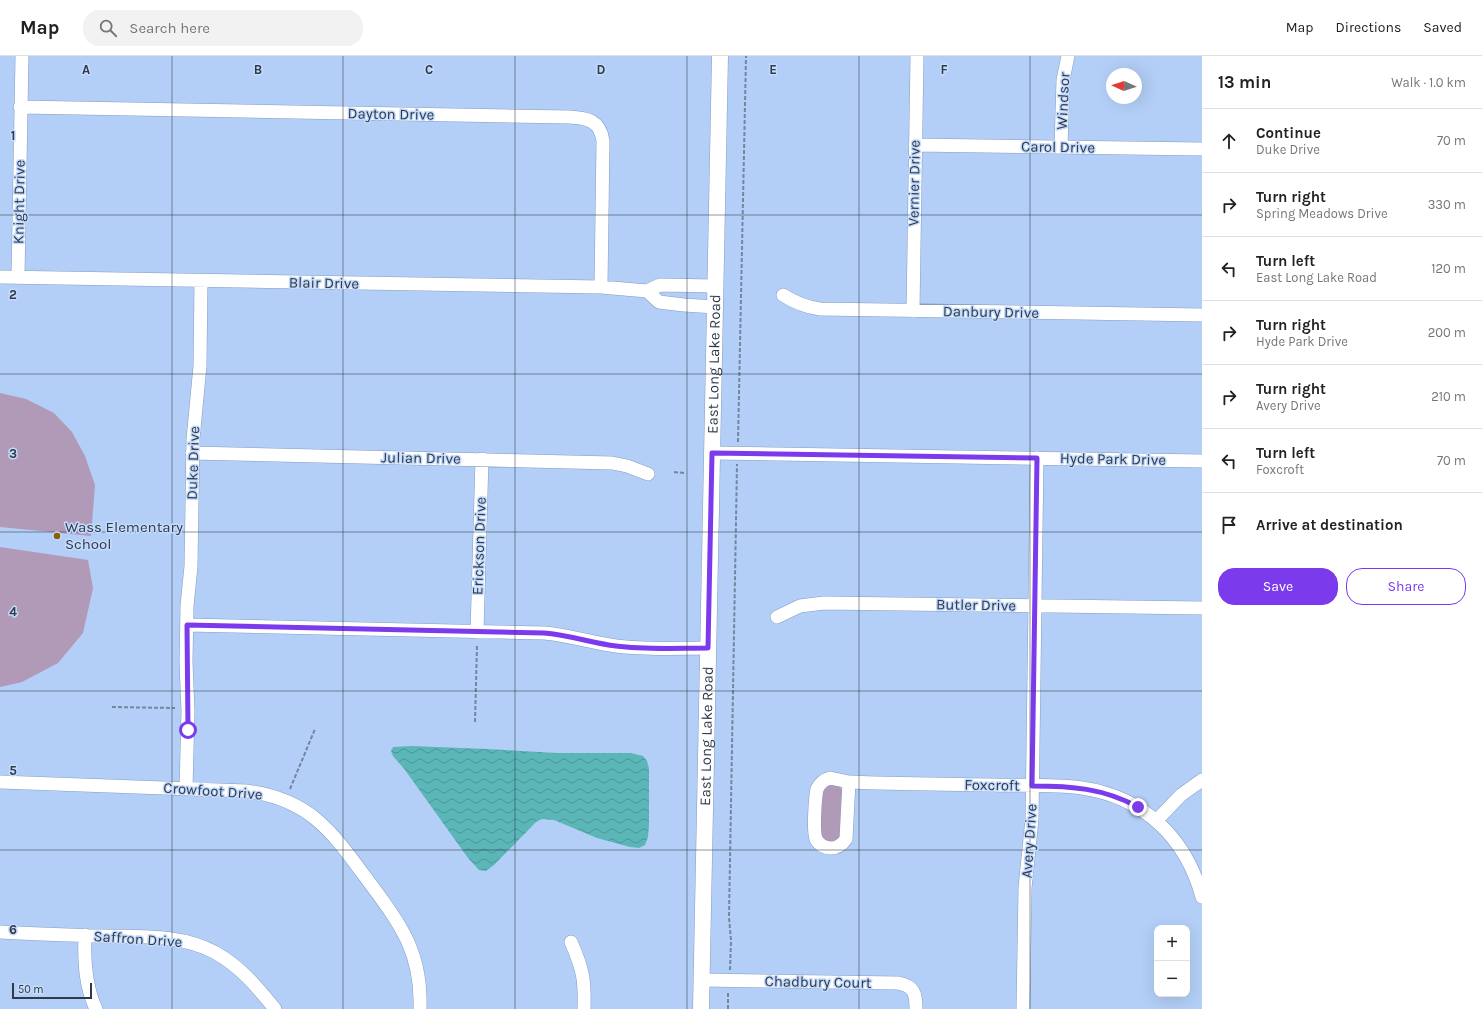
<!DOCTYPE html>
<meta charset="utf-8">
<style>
body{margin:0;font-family:Karla,sans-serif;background:#f2f2f2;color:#222}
.controls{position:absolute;right:12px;bottom:12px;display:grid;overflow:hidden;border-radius:8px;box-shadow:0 4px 16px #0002}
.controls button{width:36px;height:36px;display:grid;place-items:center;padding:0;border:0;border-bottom:1px solid #e0e0e0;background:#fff;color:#222;font:20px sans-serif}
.compass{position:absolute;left:1106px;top:12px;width:36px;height:36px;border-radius:50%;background:#fff;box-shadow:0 4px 16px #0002;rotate:273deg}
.scale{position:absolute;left:12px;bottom:10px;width:80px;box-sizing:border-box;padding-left:4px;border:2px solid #2f3a4a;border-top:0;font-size:11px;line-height:14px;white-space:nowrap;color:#2f3a4a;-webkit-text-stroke:3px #c5dbfc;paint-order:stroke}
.stop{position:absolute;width:12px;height:12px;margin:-9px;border:3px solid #7c3aed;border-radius:50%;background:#fff}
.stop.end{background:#7c3aed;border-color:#fff;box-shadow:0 1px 4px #0008}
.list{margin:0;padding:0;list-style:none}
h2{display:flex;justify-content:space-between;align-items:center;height:52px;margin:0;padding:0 16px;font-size:17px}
h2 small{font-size:13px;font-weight:400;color:#767676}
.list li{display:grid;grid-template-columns:26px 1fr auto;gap:12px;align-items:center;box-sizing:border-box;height:64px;padding:0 16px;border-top:1px solid #e0e0e0}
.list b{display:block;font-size:15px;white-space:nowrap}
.list p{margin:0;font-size:13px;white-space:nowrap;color:#767676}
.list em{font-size:13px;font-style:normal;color:#767676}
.actions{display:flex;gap:8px;padding:12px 16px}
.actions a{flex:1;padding:9px 0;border:1px solid #7c3aed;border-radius:16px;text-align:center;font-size:14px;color:#7c3aed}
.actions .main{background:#7c3aed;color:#fff}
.icon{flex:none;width:22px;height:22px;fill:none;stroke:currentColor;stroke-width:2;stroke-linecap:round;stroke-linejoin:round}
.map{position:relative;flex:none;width:1202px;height:953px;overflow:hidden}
header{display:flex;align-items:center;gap:24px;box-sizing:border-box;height:56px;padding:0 20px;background:#fff;border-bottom:1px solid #e0e0e0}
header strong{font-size:19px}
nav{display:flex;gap:22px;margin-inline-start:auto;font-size:14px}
.search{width:280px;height:36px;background:#f2f2f2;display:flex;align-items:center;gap:10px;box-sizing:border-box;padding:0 14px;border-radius:16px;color:#767676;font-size:15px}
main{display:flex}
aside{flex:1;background:#fff}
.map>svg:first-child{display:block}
.grass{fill:#b199b8}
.water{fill:url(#water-waves)}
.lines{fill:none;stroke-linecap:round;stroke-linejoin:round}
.minor-casing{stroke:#839dc2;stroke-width:14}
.major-casing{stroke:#839dc2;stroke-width:17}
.path{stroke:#7285a1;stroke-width:2;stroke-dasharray:4 2;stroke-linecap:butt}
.minor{stroke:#fff;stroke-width:13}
.major{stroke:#fff;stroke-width:16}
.route{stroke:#7c3aed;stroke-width:5}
.grid{fill:none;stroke:#2f3a4a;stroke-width:1;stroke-opacity:0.55}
.poi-dot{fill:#8b6002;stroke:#c5dbfc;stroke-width:1.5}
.labels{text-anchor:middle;stroke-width:3;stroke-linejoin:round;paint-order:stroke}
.street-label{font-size:15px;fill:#2f3a4a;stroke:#c5dbfc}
.poi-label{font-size:15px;fill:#2f3a4a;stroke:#c5dbfc;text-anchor:start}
.grid-label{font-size:13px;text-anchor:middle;font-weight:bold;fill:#2f3a4a;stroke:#c5dbfc;stroke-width:3;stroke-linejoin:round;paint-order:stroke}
</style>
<header>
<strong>Map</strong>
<div class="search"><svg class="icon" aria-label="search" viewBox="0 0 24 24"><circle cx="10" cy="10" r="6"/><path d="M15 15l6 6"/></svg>Search here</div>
<nav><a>Map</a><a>Directions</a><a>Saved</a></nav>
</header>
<main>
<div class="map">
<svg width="1202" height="953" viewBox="0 0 1202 953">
<defs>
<pattern id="water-waves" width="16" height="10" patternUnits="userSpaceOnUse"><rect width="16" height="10" fill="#5bb6b8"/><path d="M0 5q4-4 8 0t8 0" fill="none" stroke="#4c9598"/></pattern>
</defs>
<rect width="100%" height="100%" fill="#b3cff7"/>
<path class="grass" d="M0,337L26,343L54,357L72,376L85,400L95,429L91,480L0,471Z
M0,491L88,504L93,532L83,577L58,607L22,626L0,631Z
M827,728L839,730L843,735L840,782L832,787L821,782L820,736Z"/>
<path class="water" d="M412,690L487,693L557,697H631L643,700L647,705L649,712V769L648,781L645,789L639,792L630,791L597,782L554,764L542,763L536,766L494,809L486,815L479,814L468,802L405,714L393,700L391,695L393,691Z"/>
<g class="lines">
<defs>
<path id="minor" d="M20,51L569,61C587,62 600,64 603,85L601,231
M915,89L1202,93
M1061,91L1063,24L1068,0
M0,221L601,231L647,235
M18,221L22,0
M783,239C795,247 806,251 820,253L1202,259
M715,251L684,249L659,246L647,235L660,229L715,230
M913,255L917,0
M192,397L612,407L627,410L648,418
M712,397L1202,405
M777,561L800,550L824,547L1202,552
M187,569L544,577C569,579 592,587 616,590C646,594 678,592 708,592
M477,576L482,403
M830,722L849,726L846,783C842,789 838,792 831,792C825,792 819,789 816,783C813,775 815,743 817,733C820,727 823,724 830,722Z
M0,726L246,735C311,743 333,777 369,826C401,869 422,897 420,953
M849,726C897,728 946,728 994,729C1023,730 1053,728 1082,732C1144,741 1186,782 1202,841
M186,733L188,655L186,606L187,550L191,510L193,383L200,310L201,225
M1156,765L1181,739L1202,724
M0,876C34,878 69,879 103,880C141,881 182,878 216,897C242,912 257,931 275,953
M85,879C84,904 85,930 96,953
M571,886C583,913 585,924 584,953
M702,924L898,927C914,930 916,937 916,953
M1023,953L1025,832L1032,763L1037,402"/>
<g id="major">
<path id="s1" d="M701,953L720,0"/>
</g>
</defs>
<use href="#minor" class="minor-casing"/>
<use href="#major" class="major-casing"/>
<path class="path" d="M738,386L746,0
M674,416L684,417
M112,651L175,652
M475,666L477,589
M290,733L315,673
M730,914L731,885L729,861L737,408
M728,953V936"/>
<use href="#minor" class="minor"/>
<use href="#major" class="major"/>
</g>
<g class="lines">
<path class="route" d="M188,674L187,569L544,577C569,579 592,587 616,590C646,594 678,592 708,592L712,397L1037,402L1032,730C1071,730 1103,732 1138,751"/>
</g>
<path class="grid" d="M172,0V953M343,0V953M515,0V953M687,0V953M859,0V953M1030,0V953M0,159H1202M0,318H1202M0,476H1202M0,635H1202M0,794H1202"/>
<circle class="poi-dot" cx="57" cy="480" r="4"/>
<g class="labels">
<g class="street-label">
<text transform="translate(1063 45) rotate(-87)" y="5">Windsor</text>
<text transform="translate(391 58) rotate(1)" y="5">Dayton Drive</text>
<text transform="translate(1058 91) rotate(1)" y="5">Carol Drive</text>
<text transform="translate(914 127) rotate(-89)" y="5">Vernier Drive</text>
<text transform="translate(19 146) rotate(-89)" y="5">Knight Drive</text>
<text transform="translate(324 227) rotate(1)" y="5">Blair Drive</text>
<text transform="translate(991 256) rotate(1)" y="5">Danbury Drive</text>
<text dy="5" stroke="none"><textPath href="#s1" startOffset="645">East Long Lake Road</textPath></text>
<text transform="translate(421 402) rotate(1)" y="5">Julian Drive</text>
<text transform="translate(1113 403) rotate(1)" y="5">Hyde Park Drive</text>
<text transform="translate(193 407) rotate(-88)" y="5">Duke Drive</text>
<text transform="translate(479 490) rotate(-88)" y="5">Erickson Drive</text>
<text transform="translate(976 549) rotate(1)" y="5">Butler Drive</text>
<text dy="5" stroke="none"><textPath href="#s1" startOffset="273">East Long Lake Road</textPath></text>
<text transform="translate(992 729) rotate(1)" y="5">Foxcroft</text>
<text transform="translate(213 735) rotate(4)" y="5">Crowfoot Drive</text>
<text transform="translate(1029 785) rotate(-86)" y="5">Avery Drive</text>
<text transform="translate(138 883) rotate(4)" y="5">Saffron Drive</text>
<text transform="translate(818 926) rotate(1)" y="5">Chadbury Court</text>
</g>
<g class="poi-label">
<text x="65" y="476">Wass Elementary<tspan x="65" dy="17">School</tspan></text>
</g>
</g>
<g class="grid-label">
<text x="86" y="18">A</text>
<text x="258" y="18">B</text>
<text x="429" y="18">C</text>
<text x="601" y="18">D</text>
<text x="773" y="18">E</text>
<text x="944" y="18">F</text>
<text x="13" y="84">1</text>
<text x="13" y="243">2</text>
<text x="13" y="402">3</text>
<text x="13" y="560">4</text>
<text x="13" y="719">5</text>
<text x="13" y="878">6</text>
</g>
</svg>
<div class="controls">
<button>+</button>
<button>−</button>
</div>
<svg class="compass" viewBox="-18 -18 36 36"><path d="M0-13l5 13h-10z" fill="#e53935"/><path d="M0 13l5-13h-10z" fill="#767676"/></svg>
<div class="scale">50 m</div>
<div class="stop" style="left:188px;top:674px"></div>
<div class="stop end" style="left:1138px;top:751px"></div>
</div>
<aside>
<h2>13 min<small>Walk · 1.0 km</small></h2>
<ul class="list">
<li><svg class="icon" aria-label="ahead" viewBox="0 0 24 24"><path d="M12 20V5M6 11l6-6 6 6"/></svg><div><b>Continue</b><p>Duke Drive</p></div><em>70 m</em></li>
<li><svg class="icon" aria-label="right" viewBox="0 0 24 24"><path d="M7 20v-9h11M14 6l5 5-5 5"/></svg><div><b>Turn right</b><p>Spring Meadows Drive</p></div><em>330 m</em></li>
<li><svg class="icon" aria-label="left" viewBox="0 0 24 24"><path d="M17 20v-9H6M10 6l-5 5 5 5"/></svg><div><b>Turn left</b><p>East Long Lake Road</p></div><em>120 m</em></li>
<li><svg class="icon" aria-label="right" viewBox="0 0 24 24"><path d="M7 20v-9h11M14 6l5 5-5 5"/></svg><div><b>Turn right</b><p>Hyde Park Drive</p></div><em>200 m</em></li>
<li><svg class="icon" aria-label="right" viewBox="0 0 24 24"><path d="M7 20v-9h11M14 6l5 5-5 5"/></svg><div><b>Turn right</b><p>Avery Drive</p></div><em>210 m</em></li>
<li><svg class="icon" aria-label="left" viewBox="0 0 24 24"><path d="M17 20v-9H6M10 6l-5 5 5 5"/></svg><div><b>Turn left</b><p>Foxcroft</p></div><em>70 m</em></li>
<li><svg class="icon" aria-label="arrive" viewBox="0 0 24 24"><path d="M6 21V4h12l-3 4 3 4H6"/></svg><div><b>Arrive at destination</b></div></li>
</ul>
<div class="actions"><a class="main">Save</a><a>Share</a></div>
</aside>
</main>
